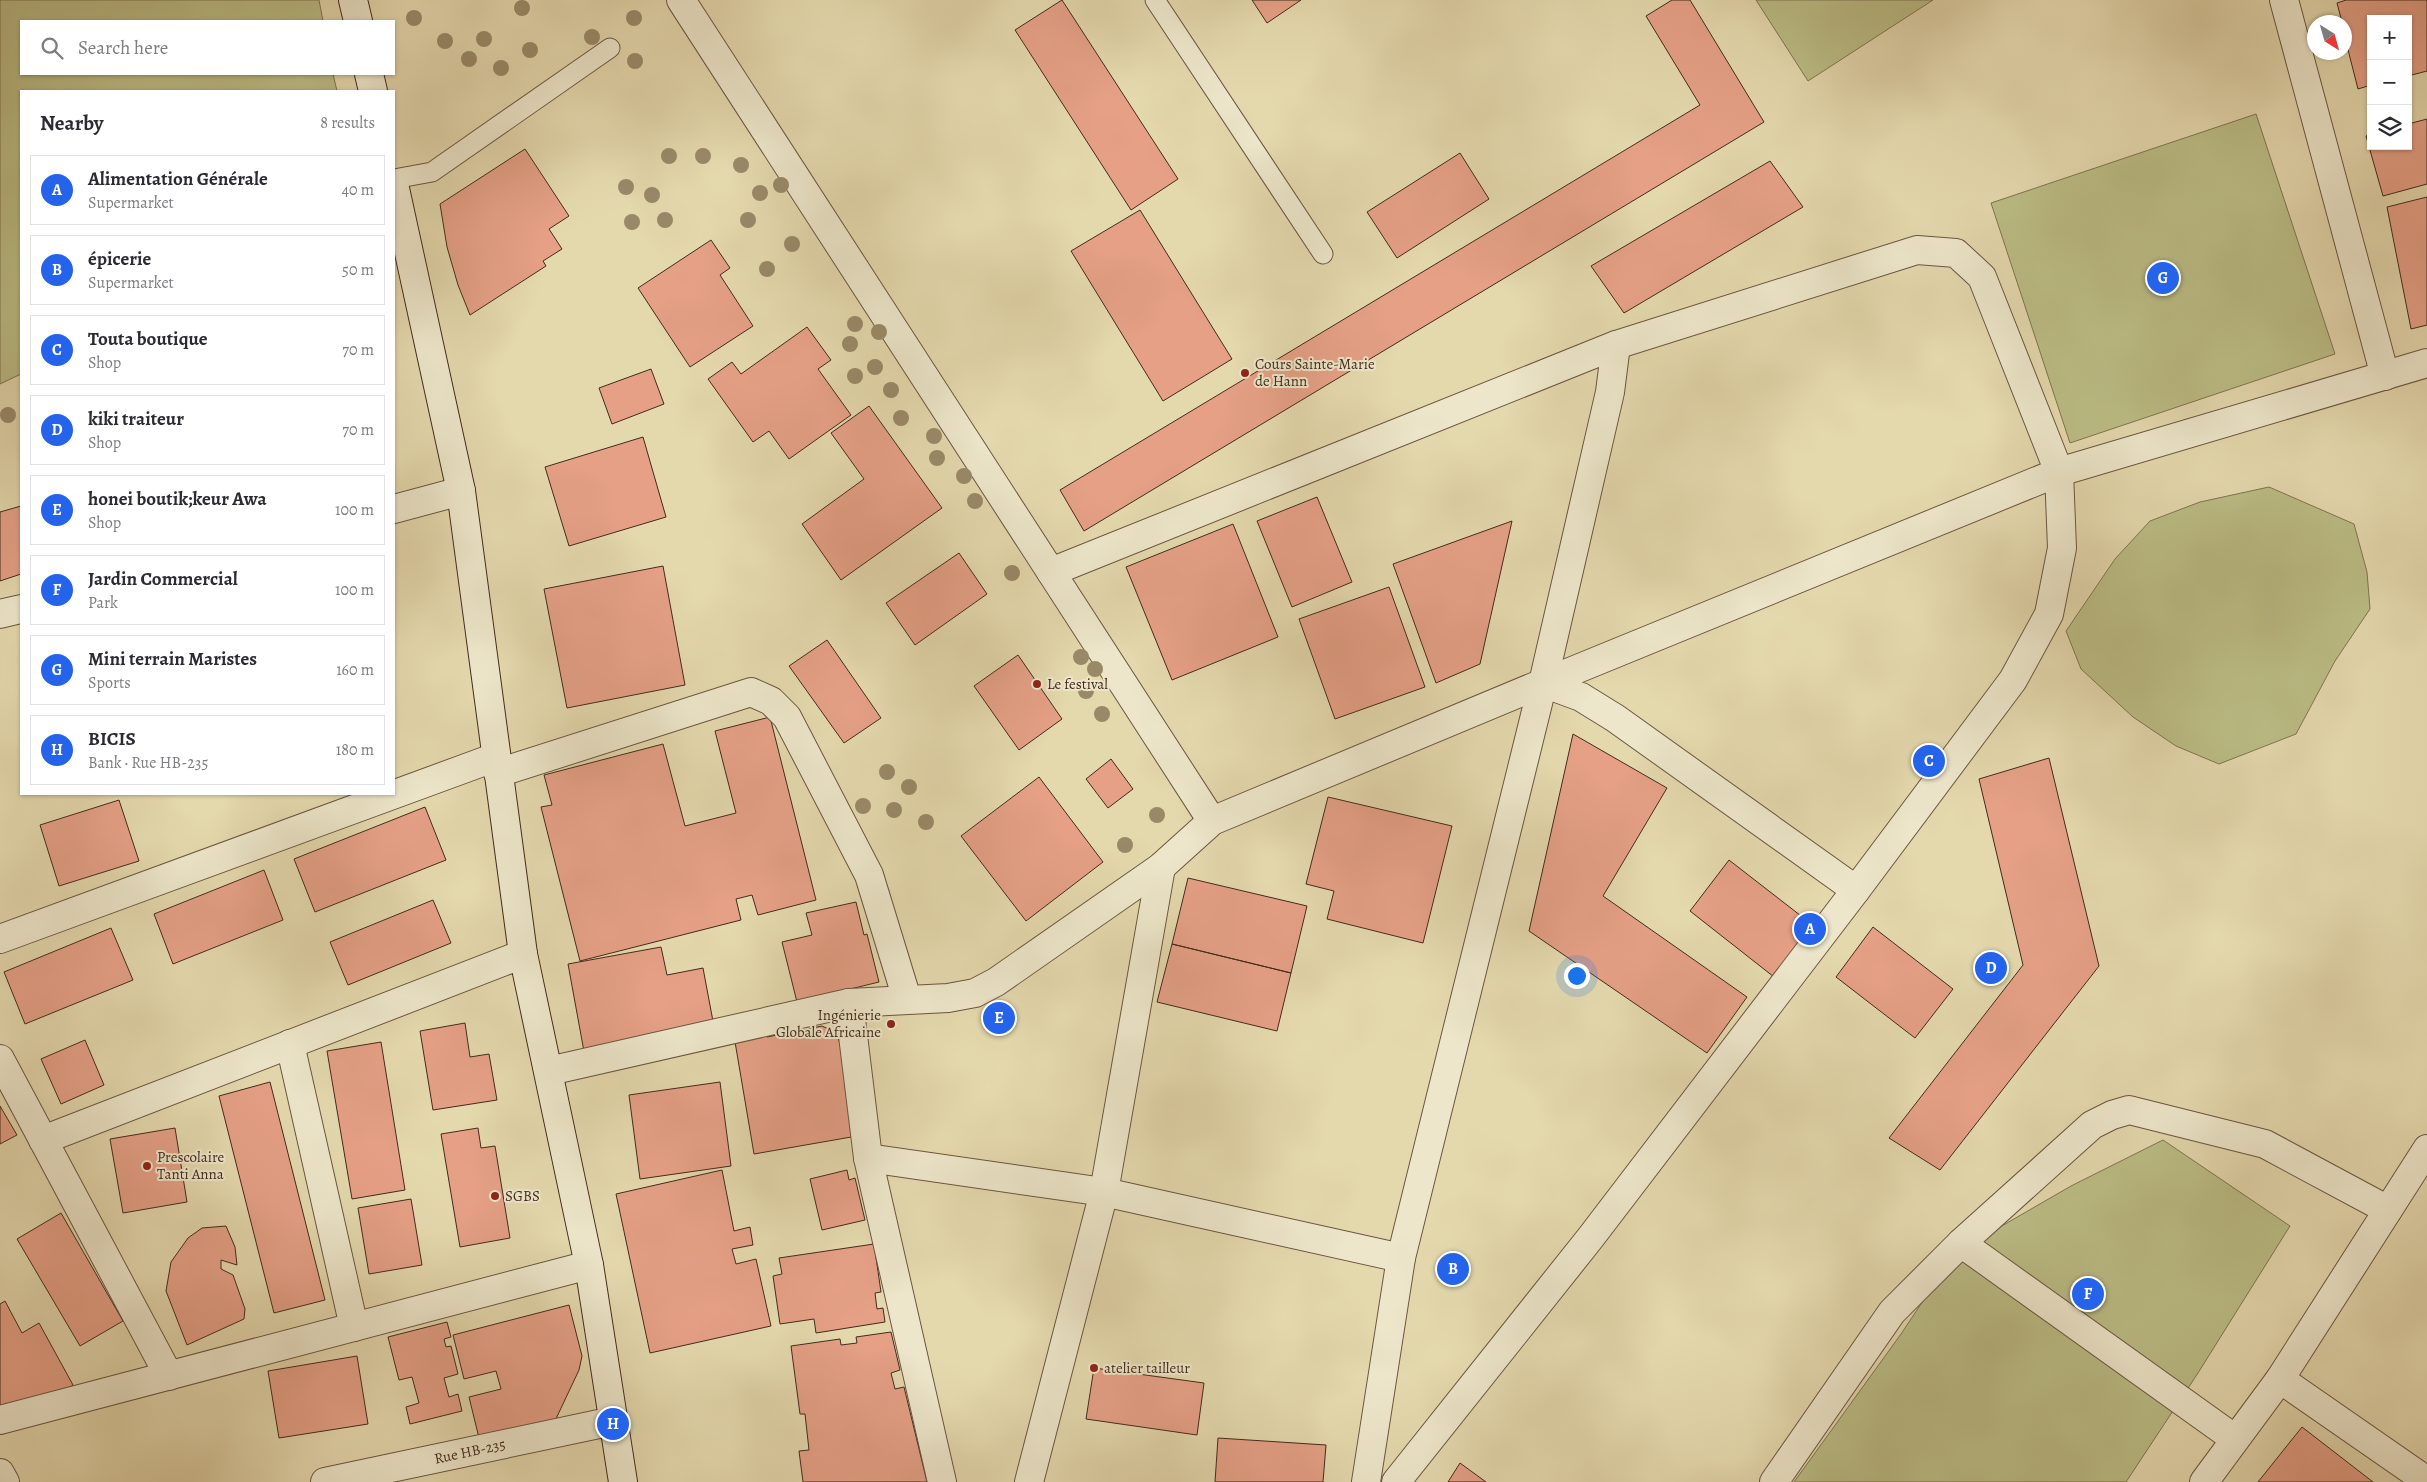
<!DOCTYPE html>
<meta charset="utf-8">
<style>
body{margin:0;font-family:Alegreya,serif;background:#f7f7f7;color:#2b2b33}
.controls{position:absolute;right:15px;top:15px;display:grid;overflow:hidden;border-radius:0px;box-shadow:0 1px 4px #0004}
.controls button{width:45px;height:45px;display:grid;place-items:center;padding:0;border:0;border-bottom:1px solid #e1e1e2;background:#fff;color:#2b2b33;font:25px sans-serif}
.compass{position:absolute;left:2307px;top:15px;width:45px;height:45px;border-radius:50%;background:#fff;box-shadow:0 1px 4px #0004;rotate:143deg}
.you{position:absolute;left:1576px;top:975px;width:18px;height:18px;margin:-12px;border:4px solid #fff;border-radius:50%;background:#1a73e8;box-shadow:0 0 0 8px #1a73e833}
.badge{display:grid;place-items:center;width:32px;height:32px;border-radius:50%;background:#2563eb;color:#fff;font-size:16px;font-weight:700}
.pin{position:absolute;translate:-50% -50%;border:2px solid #fff;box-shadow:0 1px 5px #0006}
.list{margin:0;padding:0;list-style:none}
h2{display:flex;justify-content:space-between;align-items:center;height:65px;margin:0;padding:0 20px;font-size:21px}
h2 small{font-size:16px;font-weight:400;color:#7c7c81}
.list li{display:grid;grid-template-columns:32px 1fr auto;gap:15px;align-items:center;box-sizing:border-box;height:70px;margin:0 10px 10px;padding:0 10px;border:1px solid #e1e1e2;border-radius:0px}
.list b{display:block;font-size:19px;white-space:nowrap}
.list p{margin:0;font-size:16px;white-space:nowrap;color:#7c7c81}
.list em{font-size:16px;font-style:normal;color:#7c7c81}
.icon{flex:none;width:28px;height:28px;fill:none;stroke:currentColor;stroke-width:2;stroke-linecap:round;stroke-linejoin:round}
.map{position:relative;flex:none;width:2427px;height:1482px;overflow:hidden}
.search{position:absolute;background:#fff;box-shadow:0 1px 4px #0004;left:20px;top:20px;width:375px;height:55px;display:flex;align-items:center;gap:12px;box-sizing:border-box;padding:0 18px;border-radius:0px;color:#7c7c81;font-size:19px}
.panel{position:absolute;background:#fff;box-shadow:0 1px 4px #0004;left:20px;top:90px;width:375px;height:705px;border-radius:0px}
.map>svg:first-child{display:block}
.green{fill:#bbbc85;stroke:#7f7450}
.building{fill:#e5a086;stroke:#432b1b}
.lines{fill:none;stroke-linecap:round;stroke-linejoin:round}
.lane-casing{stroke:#6b5640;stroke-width:21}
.street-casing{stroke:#6b5640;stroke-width:30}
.secondary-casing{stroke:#432b1b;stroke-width:30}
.lane{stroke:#ede6ca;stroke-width:19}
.street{stroke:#ede6ca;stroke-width:28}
.secondary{stroke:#ede6ca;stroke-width:28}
.tree{fill:#998968}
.poi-dot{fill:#8f2418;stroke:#ede6ca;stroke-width:2}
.labels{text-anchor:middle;stroke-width:4;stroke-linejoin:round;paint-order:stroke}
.poi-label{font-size:15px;fill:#432b1b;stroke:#ede6ca;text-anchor:start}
.street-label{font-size:15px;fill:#432b1b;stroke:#ede6ca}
</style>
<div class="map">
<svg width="2427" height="1482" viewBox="0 0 2427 1482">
<rect width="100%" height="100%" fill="#e4d8ad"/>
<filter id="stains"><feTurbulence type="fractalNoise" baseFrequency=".004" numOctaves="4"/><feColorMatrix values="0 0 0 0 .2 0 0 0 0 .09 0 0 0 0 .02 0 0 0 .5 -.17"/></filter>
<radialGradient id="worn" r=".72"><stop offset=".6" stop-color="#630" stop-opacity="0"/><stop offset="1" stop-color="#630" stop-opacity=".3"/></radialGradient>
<path class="green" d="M0,0H319L323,21H21V74H333L337,91H21V374L0,384Z
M1756,0H1933L1808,81Z
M2256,114L2335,354L2070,443L1991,203Z
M2269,487L2354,524L2367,572L2370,609L2335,661L2296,734L2219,764L2176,746L2133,717L2081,669L2066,631L2115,559L2150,521L2200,502Z
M2163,1140L2290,1226L2198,1373L2126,1482H1794L1901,1334L1955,1253L2071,1186Z"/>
<path class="building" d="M1062,0L1178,179L1131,210L1015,30Z
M1252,0H1301L1267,23Z
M1672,0H1690L1764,122L1084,531L1060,490L1700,105L1646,16Z
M2346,0H2427V71L2408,76V19H2371V85L2358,89L2344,34V22H2342L2337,3Z
M2427,119V184L2383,196L2366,136L2371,134V146H2408V124Z
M525,149L569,216L549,229L562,249L543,261L546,266L470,315L458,285L447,247L440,204Z
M1460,153L1489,199L1397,258L1367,212Z
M1770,161L1803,207L1624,313L1591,266Z
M2427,197V325L2411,329L2387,207Z
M1140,210L1232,359L1163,401L1071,251Z
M711,240L730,268L720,275L753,326L690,367L638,288Z
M807,327L831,360L818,369L851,415L789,459L769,431L753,442L708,379L732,362L741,374Z
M651,369L664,404L612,424L599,388Z
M869,406L942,508L841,580L802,524L864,479L831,433Z
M643,437L666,517L569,546L545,467Z
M1317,497L1352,582L1292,607L1257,521Z
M21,506V574L0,581V512Z
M1512,521L1480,664L1436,683L1393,564Z
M1233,524L1278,637L1172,680L1126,567Z
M959,553L987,594L915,645L886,603Z
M663,566L685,685L567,708L544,589Z
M1389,587L1425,687L1335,719L1299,619Z
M827,640L881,718L844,743L789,666Z
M1018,655L1062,719L1019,750L974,686Z
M770,717L816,900L758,915L752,895L736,899L741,920L580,961L541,807L552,805L544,775L663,744L685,826L736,813L715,731Z
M1573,734L1667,788L1603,896L1747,997L1707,1053L1529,931Z
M2049,758L2099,966L1940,1170L1889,1138L2023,965L1979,779Z
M1111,759L1133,789L1108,808L1086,779Z
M1039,777L1103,862L1026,921L961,836Z
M1328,797L1452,826L1423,943L1327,919L1334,891L1306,884Z
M119,800L139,861L59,886L40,825Z
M425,807L446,860L315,912L294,859Z
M1729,860L1814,926L1774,977L1690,911Z
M264,870L283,920L173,964L154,914Z
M1188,878L1307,906L1291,973L1172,944Z
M433,900L451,943L348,985L330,942Z
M856,902L864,935L867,934L879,982L797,1002L782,942L812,935L806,913Z
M1873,927L1953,989L1915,1038L1836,977Z
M111,928L133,980L25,1024L4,972Z
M1172,944L1291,973L1277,1031L1157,1002Z
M661,947L667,975L703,968L715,1032L585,1057L568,964Z
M465,1023L470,1057L489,1054L497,1100L433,1110L420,1031Z
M822,1026L835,1032L842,1047L857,1136L754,1154L734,1036L765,1031L767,1037Z
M85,1040L104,1085L61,1104L41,1059Z
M381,1042L405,1190L352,1199L327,1051Z
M270,1082L325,1300L274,1313L219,1096Z
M720,1082L731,1166L640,1179L629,1095Z
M0,1106L17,1135L0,1144Z
M175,1128L187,1202L123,1213L110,1139Z
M478,1128L481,1148L495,1146L510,1238L460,1247L441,1134Z
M722,1170L734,1231L750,1227L753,1245L732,1249L736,1264L756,1259L771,1326L650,1353L616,1194Z
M847,1170L849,1180L855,1178L865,1220L822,1230L810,1179Z
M411,1199L422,1265L369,1274L358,1208Z
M61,1213L123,1321L80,1346L17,1239Z
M226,1226L235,1247L237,1265L221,1260V1269L233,1275L245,1309L244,1319L187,1345L166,1291L171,1262L188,1238L202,1228Z
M874,1244L881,1292L875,1293L877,1309L883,1308L885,1322L816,1333L814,1319L780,1324L773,1276L782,1274L779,1258Z
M5,1301L22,1333L39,1323L73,1385L58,1396L0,1414V1304Z
M569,1305L582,1356L579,1370L554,1423L480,1442L469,1397L501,1389L496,1371L464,1379L453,1335Z
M447,1322L451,1337L444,1339L446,1347L451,1346L458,1374L444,1378L449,1397L458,1394L462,1411L410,1424L406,1407L419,1403L412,1377L399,1380L388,1337Z
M891,1332L900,1370L891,1373L895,1389L904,1387L927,1482H803L799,1451L809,1450L805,1414H800L791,1346L840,1339L841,1345L857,1343L856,1337Z
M357,1356L368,1424L279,1438L268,1371Z
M1094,1368L1204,1383L1197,1435L1086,1419Z
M2302,1427L2373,1482H2258Z
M1218,1438L1326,1445L1323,1482H1215Z
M1460,1463L1486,1482H1448Z"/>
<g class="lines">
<defs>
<path id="lane" d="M1155,0L1323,254
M394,179L432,172L610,48"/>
<g id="street">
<path d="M681,0L1212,821"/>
<path d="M2284,0L2385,376"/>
<path d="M394,509L461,491"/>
<path d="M1051,572L1616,345L1917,250L1956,253L1982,277L2059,472L2062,548L2049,614L2013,680L1856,890L1591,1237L1396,1482"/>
<path d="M0,614L21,609"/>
<path d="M1543,683L1581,697L1615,718L1856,890"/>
<path d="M498,773L751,692L771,701L787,717L869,875L907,999"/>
<path d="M0,939L496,757"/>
<path d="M849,1003L868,1158L942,1482"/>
<path d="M290,1044L354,1327"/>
<path d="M0,1059L169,1376"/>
<path d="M549,1071L849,1003L948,998L975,993L996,982L1161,867L1212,821L1543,683L2059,472L2427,363"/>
<path d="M43,1140L523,954"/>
<path d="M868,1158L1104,1192L1401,1258"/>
<path d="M1961,1243L2235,1439"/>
<path d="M2280,1379L2427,1481"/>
<path d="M0,1420L589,1265"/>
<path d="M0,1473L5,1482"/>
<path id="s1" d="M325,1482L613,1421"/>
<path d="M1029,1482L1104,1192L1161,867"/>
<path d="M1366,1482L1401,1258L1543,683L1610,392L1616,345"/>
<path d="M1774,1482L1892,1312L1961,1243L2092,1125L2112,1115L2129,1110L2265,1144L2388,1210"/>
<path d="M2204,1482L2280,1379L2427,1149"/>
</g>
<path id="secondary" d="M353,0L358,21
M369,74L373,91
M394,184L461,491L523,954L589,1265L623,1482"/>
</defs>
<use href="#lane" class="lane-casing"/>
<use href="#street" class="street-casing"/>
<use href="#secondary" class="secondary-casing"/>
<use href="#lane" class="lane"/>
<use href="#street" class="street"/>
<use href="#secondary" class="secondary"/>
</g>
<g class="tree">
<circle cx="522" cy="8" r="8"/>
<circle cx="414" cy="18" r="8"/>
<circle cx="634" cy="18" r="8"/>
<circle cx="592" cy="37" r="8"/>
<circle cx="484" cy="39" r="8"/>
<circle cx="445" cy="41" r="8"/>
<circle cx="530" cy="50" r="8"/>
<circle cx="469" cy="59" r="8"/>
<circle cx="635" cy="61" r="8"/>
<circle cx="501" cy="68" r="8"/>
<circle cx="669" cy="156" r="8"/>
<circle cx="703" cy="156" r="8"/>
<circle cx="741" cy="165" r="8"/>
<circle cx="781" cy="185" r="8"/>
<circle cx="626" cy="187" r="8"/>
<circle cx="760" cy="193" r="8"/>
<circle cx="652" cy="195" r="8"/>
<circle cx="665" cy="220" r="8"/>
<circle cx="748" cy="220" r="8"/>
<circle cx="632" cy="222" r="8"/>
<circle cx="792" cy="244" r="8"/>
<circle cx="767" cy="269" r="8"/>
<circle cx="855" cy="324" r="8"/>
<circle cx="879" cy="332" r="8"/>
<circle cx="850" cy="344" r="8"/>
<circle cx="875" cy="367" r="8"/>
<circle cx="855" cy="376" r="8"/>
<circle cx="891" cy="390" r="8"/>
<circle cx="8" cy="415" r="8"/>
<circle cx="901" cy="418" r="8"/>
<circle cx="934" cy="436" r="8"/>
<circle cx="937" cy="458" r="8"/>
<circle cx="964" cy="476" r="8"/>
<circle cx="975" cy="501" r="8"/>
<circle cx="1012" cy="573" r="8"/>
<circle cx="1081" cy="657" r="8"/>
<circle cx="1095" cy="669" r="8"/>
<circle cx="1086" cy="691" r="8"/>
<circle cx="1102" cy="714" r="8"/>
<circle cx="887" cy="772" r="8"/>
<circle cx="909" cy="787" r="8"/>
<circle cx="863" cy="806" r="8"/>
<circle cx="894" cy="810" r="8"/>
<circle cx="1157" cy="815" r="8"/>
<circle cx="926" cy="822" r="8"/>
<circle cx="1125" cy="845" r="8"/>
</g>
<g class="poi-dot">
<circle cx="1245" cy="373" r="5"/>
<circle cx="1037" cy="684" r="5"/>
<circle cx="891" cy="1024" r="5"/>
<circle cx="147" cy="1166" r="5"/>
<circle cx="495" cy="1196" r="5"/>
<circle cx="1094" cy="1368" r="5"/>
</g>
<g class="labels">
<g class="poi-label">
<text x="1255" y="369">Cours Sainte-Marie<tspan x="1255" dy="17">de Hann</tspan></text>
<text x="1047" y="689">Le festival</text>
<text x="881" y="1020" text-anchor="end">Ingénierie<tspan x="881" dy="17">Globale Africaine</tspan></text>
<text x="157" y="1162">Prescolaire<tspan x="157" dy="17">Tanti Anna</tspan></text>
<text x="505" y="1201">SGBS</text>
<text x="1104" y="1373">atelier tailleur</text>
</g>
<g class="street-label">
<text dy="5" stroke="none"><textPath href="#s1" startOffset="148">Rue HB-235</textPath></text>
</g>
</g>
<rect width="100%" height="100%" filter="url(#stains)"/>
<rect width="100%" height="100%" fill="url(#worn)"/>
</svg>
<div class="controls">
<button>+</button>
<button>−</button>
<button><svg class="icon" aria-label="layers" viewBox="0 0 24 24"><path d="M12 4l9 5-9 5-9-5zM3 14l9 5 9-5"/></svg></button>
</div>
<svg class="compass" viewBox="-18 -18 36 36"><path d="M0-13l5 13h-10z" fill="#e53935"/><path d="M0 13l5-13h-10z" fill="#7c7c81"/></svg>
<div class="you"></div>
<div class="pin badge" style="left:1810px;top:929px">A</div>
<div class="pin badge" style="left:1453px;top:1269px">B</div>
<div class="pin badge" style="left:1929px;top:761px">C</div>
<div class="pin badge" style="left:1991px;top:968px">D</div>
<div class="pin badge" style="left:999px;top:1018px">E</div>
<div class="pin badge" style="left:2088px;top:1294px">F</div>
<div class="pin badge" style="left:2163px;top:278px">G</div>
<div class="pin badge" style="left:613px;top:1424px">H</div>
<div class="search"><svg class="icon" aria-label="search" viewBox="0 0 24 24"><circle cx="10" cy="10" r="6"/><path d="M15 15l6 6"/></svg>Search here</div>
<section class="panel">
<h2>Nearby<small>8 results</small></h2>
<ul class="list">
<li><span class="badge">A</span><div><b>Alimentation Générale</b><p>Supermarket</p></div><em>40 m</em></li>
<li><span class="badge">B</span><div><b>épicerie</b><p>Supermarket</p></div><em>50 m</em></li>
<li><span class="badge">C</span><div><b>Touta boutique</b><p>Shop</p></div><em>70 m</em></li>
<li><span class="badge">D</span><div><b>kiki traiteur</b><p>Shop</p></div><em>70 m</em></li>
<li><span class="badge">E</span><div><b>honei boutik;keur Awa</b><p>Shop</p></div><em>100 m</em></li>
<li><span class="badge">F</span><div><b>Jardin Commercial</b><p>Park</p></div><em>100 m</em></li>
<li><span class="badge">G</span><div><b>Mini terrain Maristes</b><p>Sports</p></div><em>160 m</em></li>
<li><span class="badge">H</span><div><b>BICIS</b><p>Bank · Rue HB-235</p></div><em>180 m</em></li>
</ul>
</section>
</div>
